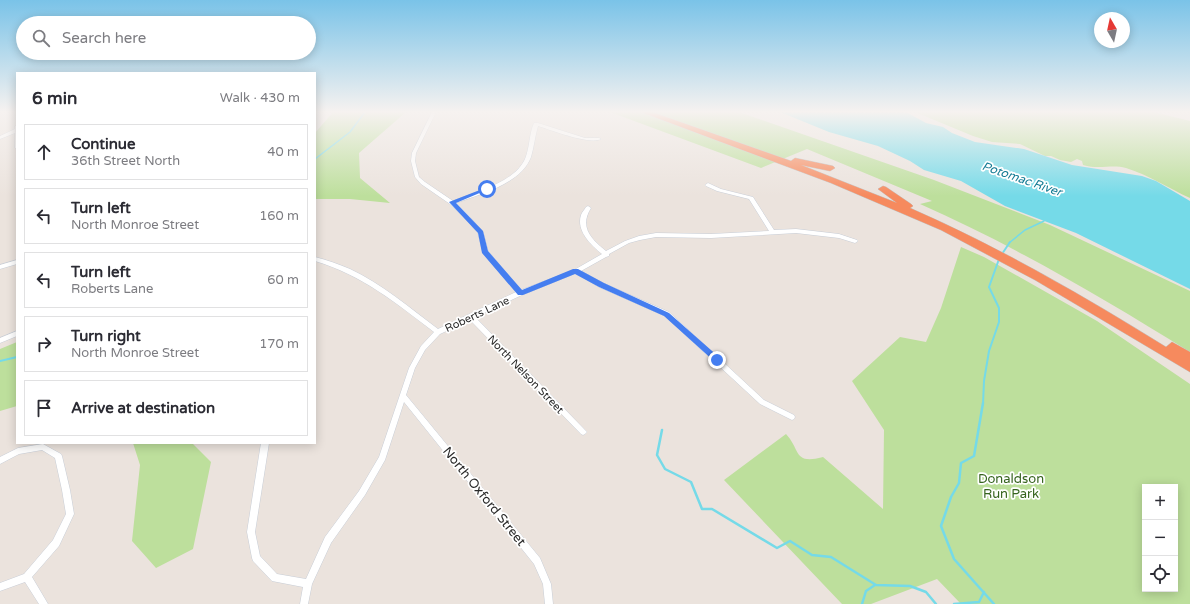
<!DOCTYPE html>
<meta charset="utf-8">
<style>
body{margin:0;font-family:"Varela Round",sans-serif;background:#f7f7f7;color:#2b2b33}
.controls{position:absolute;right:12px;bottom:12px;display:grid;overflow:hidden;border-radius:0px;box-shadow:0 2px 10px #0003}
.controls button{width:36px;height:36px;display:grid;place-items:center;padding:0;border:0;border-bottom:1px solid #e1e1e2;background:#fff;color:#2b2b33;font:20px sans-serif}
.compass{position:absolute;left:1094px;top:12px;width:36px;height:36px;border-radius:50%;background:#fff;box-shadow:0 2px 10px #0003;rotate:351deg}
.stop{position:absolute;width:12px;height:12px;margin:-9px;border:3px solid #457ef0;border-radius:50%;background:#fff}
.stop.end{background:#457ef0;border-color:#fff;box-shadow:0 1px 4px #0008}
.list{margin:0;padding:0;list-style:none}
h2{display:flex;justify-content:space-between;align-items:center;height:52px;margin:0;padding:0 16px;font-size:17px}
h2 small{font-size:13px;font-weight:400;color:#7c7c81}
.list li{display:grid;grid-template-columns:26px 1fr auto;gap:12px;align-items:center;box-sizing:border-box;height:56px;margin:0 8px 8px;padding:0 8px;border:1px solid #e1e1e2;border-radius:0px}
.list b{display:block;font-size:15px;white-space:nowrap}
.list p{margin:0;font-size:13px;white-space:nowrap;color:#7c7c81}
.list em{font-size:13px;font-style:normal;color:#7c7c81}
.icon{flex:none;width:22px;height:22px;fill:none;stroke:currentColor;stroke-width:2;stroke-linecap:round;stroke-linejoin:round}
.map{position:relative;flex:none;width:1190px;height:604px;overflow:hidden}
.search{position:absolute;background:#fff;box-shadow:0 2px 10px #0003;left:16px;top:16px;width:300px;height:44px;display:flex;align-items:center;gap:10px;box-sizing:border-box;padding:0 14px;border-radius:22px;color:#7c7c81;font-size:15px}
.panel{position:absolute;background:#fff;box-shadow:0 2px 10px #0003;left:16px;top:72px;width:300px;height:372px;border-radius:0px}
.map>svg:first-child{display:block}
.green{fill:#bddf9c;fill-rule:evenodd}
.water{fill:#75dae8}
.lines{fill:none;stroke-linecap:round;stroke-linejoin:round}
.stream-far2{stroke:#75dae8;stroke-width:1.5}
.stream-far1{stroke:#75dae8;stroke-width:2}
.stream{stroke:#75dae8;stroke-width:2.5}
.street-casing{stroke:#c8ced7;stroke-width:1}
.highway-casing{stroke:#c3c3c3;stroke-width:1}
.street{fill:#fff;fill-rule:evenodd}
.highway{fill:#f68a5e;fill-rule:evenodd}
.route{fill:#457ef0}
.labels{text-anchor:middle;stroke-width:3.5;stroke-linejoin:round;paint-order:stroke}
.street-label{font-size:11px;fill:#2a2a2a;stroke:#fff}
.water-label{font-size:12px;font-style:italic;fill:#147b94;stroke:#fff}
.near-park-label{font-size:13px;fill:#36641e;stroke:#fff}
.near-street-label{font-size:13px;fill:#2a2a2a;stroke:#fff}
</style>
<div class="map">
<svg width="1190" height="604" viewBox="0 0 1190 604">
<rect width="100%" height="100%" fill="#ebe3dd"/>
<path class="green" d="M333,112H406L359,153L360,178L390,203L350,199H315V133Z
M610,112H739L934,180L1050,225L1190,291V352C1103,298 1013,245 920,204L932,201L807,149L761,168Z
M915,112H1154L1190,121V198C1168,188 1149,175 1126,168C1111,164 1100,170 1083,165L1082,161L1077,159L1071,162L1060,160L1051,156H1045L1020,144L992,142L973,136Z
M961,247L984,257L1097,321L1190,384V604H961L937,579L871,604H842L724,480L786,434C801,450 793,465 823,457L883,509L884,430L852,381L900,337L926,342L941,308ZM1145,487H1175V589H1145Z
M17,342V406L0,411V349Z
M133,443H192L211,462L193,549L156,568L132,541L140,465Z"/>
<path class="water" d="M780,112H906L926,123L943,127L952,133L975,142L1024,149L1072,165L1142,176L1156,181L1190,201V289L1076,233L1005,206L961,181L924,170L910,161L878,146L829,132Z"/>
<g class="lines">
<path class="stream-far2" d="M315,159L350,132L365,112
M1009,243L1025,230L1044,221"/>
<path class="stream-far1" d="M1002,254L1010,242
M0,361L17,357
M983,404L984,381L989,351L999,322V308L989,287L999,259"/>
<path class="stream" d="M983,403L974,456L961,463L959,483L951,497L941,526L954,559L994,604
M662,430L657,455L665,469L691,482L702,509H712L777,548L790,541L812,555L831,557L876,585L910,586L926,592L936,604
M862,604L866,591L875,585
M954,604L979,602L984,592"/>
<defs>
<path id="street" d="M432,112H436L416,153L415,161L419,177L425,182L453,201C475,192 514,183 525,159C530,147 529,134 534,123H538L585,138H599L601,139C589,145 551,130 538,126C535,136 534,147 531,157C521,184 480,194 456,203L469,216L483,232L488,251L521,290L574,270L602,254C591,245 576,231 581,215C582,212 585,209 586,207L588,206L591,208C579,227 591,239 606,251L625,241L639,236L656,233L711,234L769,231L749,199L717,191L706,186L705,185L708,183L721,189L753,197L774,230L796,229L839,234L857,240L858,241L855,243L839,238L796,233L711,238L656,237L640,240L629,243L609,254V256L606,257L581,271L603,283L669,312L764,400L794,415L795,417L794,419L792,420L760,404L665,316L599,287L576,273L522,295L475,317L585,430L587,432L585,434L583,435L581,434L470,320L440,334L425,350L415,368L406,395L540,558L551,584L553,604H545L543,584L534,564L404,402L385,460L365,495L331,543L312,584L308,604H300L303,587L272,581L253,561L252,558L247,532L261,443H269L255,532L260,556L277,574L306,579L325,537L359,491L379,457L409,368L421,346L434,332C396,303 362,275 315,261V257C327,260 338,264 350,269C382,284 410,308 438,329L516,292L483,253L478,233L465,218L450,204L421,184L415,177L411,161L412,153Z
M15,126H17V149L15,148V133L0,139V136L15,129Z
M17,260V264L0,269V265Z
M17,331V336L0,343V338Z
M43,444L61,454L62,456L70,490L74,514L59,546L32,577L48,604H39L25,582L0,591V583L24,574L53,540L66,514L62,490L55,458L42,450L19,454L0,464V457L18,448Z"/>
<path id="highway" d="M641,112H652L791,161L795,158L833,166L835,168L830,171L801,165L897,203L878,189L883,186L886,187L911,204L913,206L910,208C999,247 1084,296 1166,347L1172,342L1190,352V372L1035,280L941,230L831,183Z"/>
</defs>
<use href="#street" class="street-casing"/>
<use href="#highway" class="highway-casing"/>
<use href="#street" class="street"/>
<use href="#highway" class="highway"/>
</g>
<linearGradient id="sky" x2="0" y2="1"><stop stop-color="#7ac3e8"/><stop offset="0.57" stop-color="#f6f2f0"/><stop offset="1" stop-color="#f6f2f0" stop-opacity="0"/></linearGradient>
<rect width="1190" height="196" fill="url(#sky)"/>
<path class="route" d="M485,188L489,189L456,203L483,231L488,251L522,290L573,269H578L604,283L669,313L720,358V362H715L664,316L599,287L575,274L523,295H518L482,253L478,233L449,202Z"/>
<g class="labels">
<g class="street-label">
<text transform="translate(477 314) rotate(-25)" y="4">Roberts Lane</text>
<text transform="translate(526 374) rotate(46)" y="4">North Nelson Street</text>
</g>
<g class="water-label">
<text transform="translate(1022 179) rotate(19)" y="4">Potomac River</text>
</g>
<g class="near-park-label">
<text x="1011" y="483">Donaldson<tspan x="1011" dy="15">Run Park</tspan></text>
</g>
<g class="near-street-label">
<text transform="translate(485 496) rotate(51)" y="5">North Oxford Street</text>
</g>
</g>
</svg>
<div class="controls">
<button>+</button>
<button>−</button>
<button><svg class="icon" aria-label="locate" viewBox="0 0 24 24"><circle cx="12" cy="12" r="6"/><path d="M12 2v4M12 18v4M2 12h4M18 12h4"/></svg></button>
</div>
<svg class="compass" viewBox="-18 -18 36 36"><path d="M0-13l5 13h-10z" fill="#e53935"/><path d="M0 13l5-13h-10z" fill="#7c7c81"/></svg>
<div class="stop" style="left:487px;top:189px"></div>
<div class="stop end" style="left:717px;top:360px"></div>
<div class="search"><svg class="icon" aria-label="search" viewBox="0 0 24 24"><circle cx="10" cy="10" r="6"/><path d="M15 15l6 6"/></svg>Search here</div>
<section class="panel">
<h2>6 min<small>Walk · 430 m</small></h2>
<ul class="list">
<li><svg class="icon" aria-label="ahead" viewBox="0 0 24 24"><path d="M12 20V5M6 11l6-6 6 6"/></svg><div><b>Continue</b><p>36th Street North</p></div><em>40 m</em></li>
<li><svg class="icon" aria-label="left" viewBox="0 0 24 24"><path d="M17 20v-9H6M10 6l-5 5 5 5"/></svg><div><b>Turn left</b><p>North Monroe Street</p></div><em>160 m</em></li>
<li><svg class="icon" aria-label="left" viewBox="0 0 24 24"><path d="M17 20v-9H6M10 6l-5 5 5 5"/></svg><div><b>Turn left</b><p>Roberts Lane</p></div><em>60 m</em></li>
<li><svg class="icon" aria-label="right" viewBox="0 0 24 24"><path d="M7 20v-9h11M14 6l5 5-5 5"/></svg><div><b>Turn right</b><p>North Monroe Street</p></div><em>170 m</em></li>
<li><svg class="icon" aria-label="arrive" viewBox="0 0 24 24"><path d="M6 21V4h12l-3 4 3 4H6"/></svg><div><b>Arrive at destination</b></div></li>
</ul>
</section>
</div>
